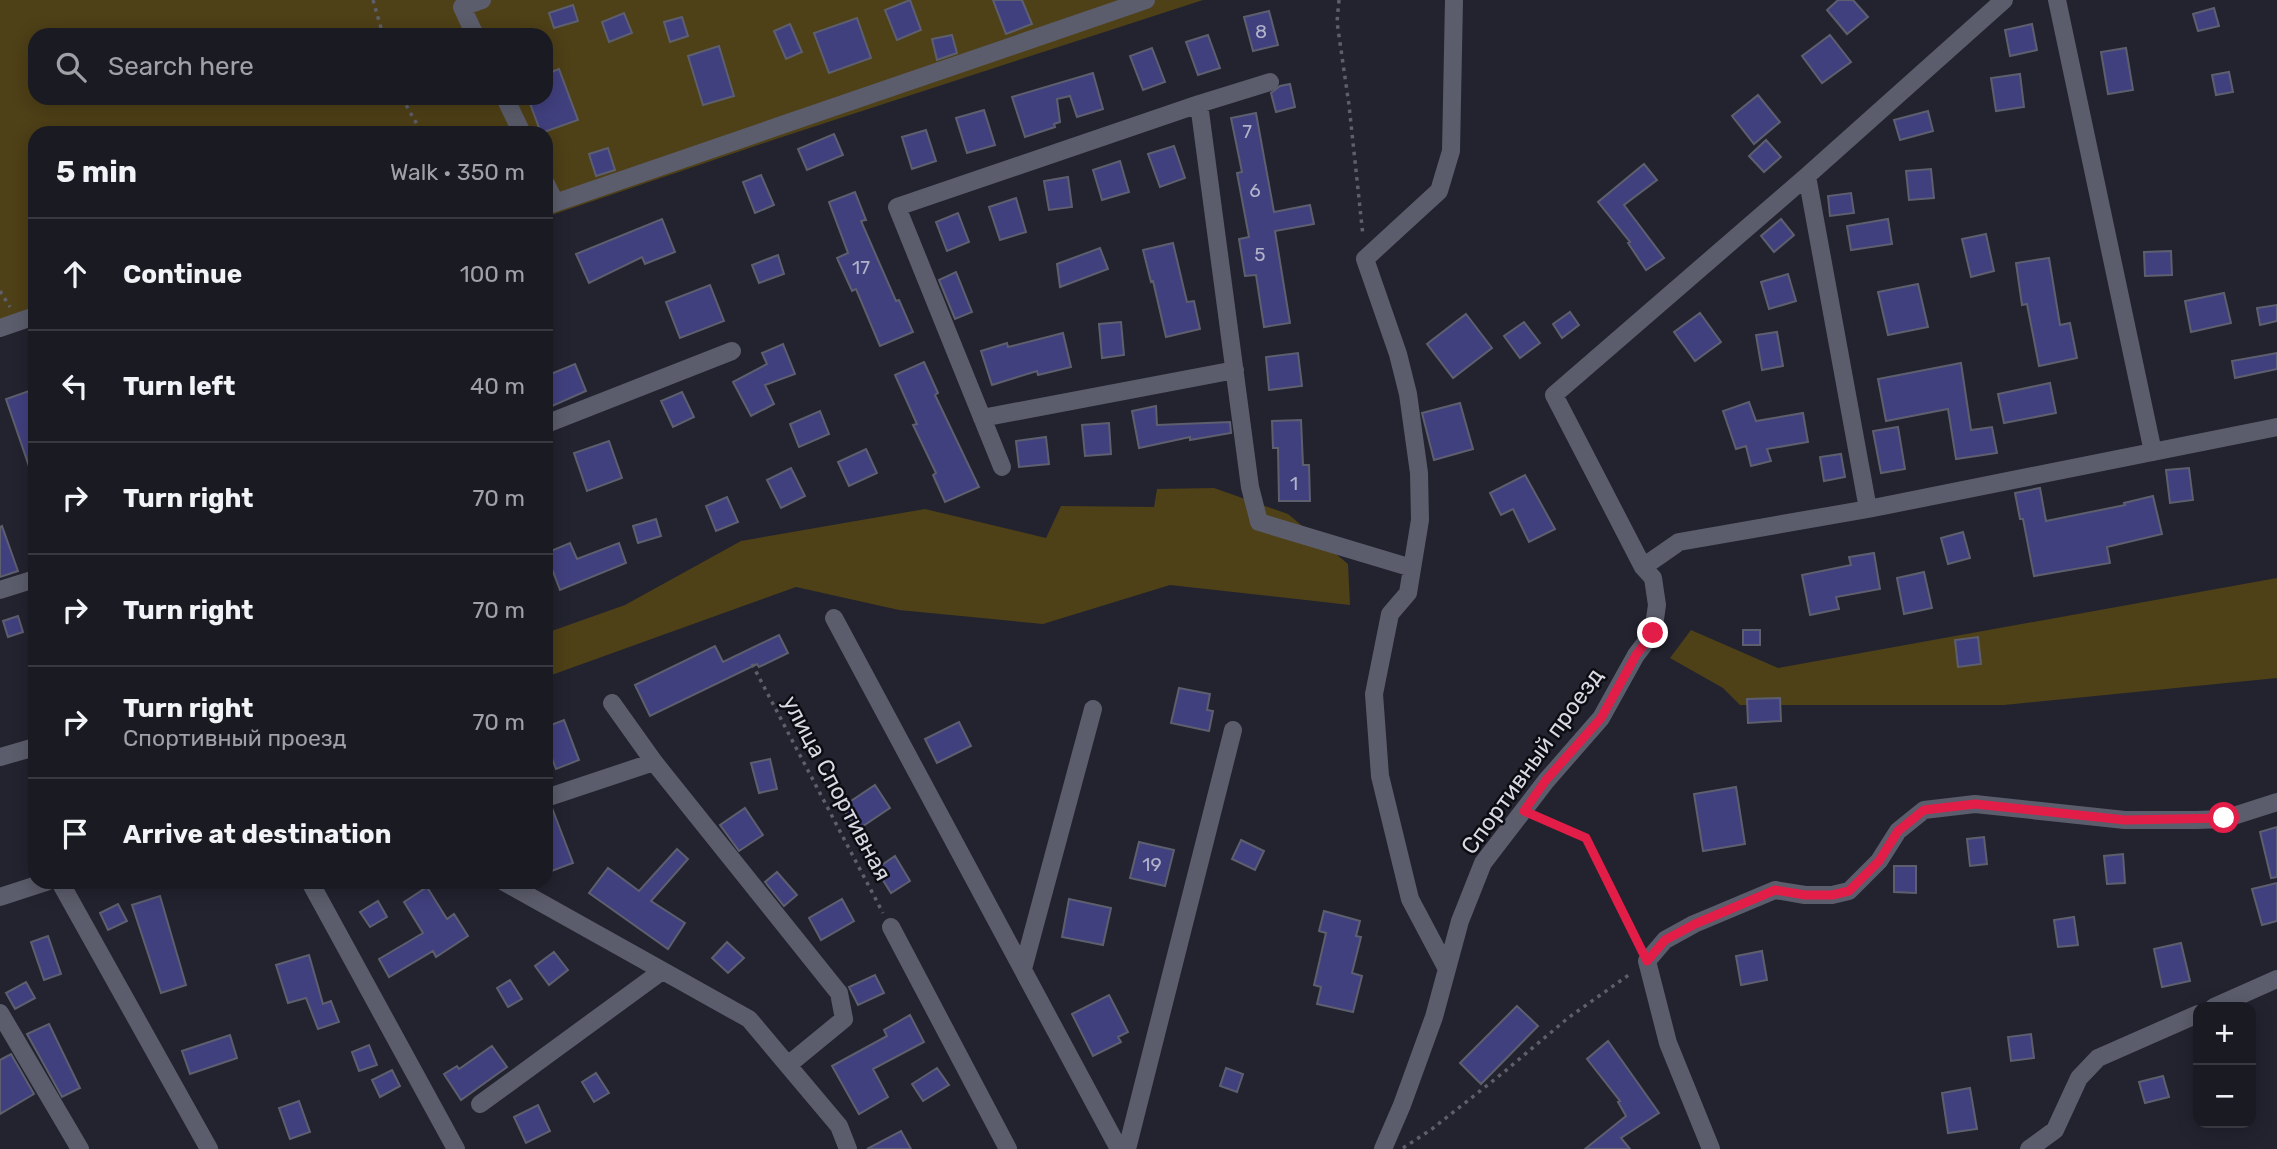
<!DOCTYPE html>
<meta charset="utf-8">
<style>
body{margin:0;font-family:Rubik,sans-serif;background:#23232b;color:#f1f3f6}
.controls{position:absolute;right:21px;bottom:21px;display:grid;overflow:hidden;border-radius:14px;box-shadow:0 4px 18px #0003}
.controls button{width:63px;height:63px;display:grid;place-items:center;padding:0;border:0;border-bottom:2px solid #383841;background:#1a1a23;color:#f1f3f6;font:35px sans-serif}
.stop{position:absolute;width:21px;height:21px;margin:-16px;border:5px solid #e11d48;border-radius:50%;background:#fff}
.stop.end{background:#e11d48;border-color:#fff;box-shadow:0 2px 7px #0008}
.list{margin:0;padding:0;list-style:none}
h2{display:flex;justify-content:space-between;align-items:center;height:91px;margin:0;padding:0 28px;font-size:30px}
h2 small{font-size:23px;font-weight:400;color:#9fa1a6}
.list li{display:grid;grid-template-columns:46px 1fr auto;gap:21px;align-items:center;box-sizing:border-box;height:112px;padding:0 28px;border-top:2px solid #383841}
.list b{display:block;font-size:26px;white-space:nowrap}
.list p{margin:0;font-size:23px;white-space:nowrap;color:#9fa1a6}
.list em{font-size:23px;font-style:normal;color:#9fa1a6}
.icon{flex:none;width:38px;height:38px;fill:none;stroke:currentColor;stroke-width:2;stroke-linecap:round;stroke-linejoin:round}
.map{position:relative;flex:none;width:2277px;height:1149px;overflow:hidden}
.search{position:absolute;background:#1a1a23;box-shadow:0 4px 18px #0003;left:28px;top:28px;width:525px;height:77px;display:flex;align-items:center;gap:18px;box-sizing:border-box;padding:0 24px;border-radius:21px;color:#9fa1a6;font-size:26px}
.panel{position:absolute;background:#1a1a23;box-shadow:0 4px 18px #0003;left:28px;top:126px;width:525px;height:763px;border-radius:21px}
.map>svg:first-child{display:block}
.green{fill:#4e4017;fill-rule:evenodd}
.building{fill:#41407f;stroke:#5e5f6e;stroke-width:2}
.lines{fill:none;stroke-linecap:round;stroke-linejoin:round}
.path{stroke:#5e5f6a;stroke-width:3.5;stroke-dasharray:3.5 5;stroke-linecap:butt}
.minor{stroke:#5c5d6c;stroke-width:18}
.route{stroke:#e11d48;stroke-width:9}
.labels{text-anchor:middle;stroke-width:5;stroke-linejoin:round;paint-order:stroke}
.number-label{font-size:19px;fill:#b2b3c9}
.street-label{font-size:23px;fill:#d8d9e2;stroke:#0c0d12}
</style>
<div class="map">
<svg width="2277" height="1149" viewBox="0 0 2277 1149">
<rect width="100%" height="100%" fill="#22232f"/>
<path class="green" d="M0,0H1203L776,139L546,217V133H35V325L0,333ZM35,35H546V98H35Z
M1214,488L1288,514L1348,564L1350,605L1170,585L1043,624L899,610L796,587L546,677V633L625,605L741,541L925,509L1046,538L1061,506L1154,507L1157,489Z
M2277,578V678L2004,705H1740L1723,688L1670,658L1691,630L1778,668Z"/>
<path class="building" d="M910,0L921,30L897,40L885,10Z
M993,0H1022L1032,24L1006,34Z
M1838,0H1853L1868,17L1847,34L1827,10Z
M573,5L578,21L554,28L549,13Z
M2214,8L2219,26L2198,31L2193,14Z
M1269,11L1278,45L1253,51L1244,17Z
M624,13L632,33L609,42L602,22Z
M682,17L688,36L670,42L664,22Z
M857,18L871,58L829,73L814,33Z
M790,24L802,52L786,59L774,31Z
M2032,24L2037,50L2010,56L2005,30Z
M952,35L957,53L937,60L932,39Z
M1208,35L1220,68L1198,75L1186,42Z
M1830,35L1851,62L1822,83L1802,56Z
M719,46L734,96L703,105L688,56Z
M1152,48L1165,82L1143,90L1130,56Z
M2126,48L2133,90L2108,94L2101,52Z
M559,69L578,120L541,133L528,98H546V74Z
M2229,72L2233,92L2216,95L2212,75Z
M1093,73L1103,109L1077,117L1070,96L1057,99L1060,122L1054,124L1055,127L1025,137L1012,97Z
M2020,74L2024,107L1996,111L1991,78Z
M1290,84L1295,107L1276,112L1271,93L1280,86Z
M1758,95L1780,122L1754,144L1732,116Z
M984,110L995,145L967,153L956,118Z
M1928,111L1933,131L1900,140L1894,120Z
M1256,113L1274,212L1310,205L1314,224L1275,231L1290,323L1264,327L1256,275L1245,276L1239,239L1249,237L1237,173L1242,172L1231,118Z
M926,130L936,161L912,169L902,137Z
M834,134L843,155L807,170L798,149Z
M1766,140L1781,157L1764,172L1749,156Z
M1174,146L1185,178L1160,187L1148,154Z
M608,148L615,170L596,176L589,154Z
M1120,161L1129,192L1102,200L1093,170Z
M1644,164L1657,180L1624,205L1664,258L1646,270L1628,243L1630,242L1598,202Z
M1931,169L1934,198L1909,200L1906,171Z
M761,175L774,205L755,213L743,182Z
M1068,177L1072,207L1049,210L1044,181Z
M855,192L866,220L861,221L896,301L899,300L913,332L880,346L856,289L852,291L837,258L848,253L829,202Z
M1851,193L1854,213L1830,216L1828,196Z
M1016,198L1026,232L1000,240L989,207Z
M958,213L969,242L947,251L936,222Z
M662,219L675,252L645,264L642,257L589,283L576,254Z
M1781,219L1794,235L1774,252L1761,236Z
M1888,219L1892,244L1851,250L1847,226Z
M1986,234L1994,271L1971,277L1962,239Z
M1173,243L1187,302L1194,301L1200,329L1166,337L1153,281L1151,282L1143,250Z
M1100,248L1108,269L1060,287L1057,264Z
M2171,251L2172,275L2145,276L2144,252Z
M778,255L784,274L759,283L752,265Z
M2049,258L2060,325L2070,323L2077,358L2039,366L2027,304L2022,305L2016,263Z
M956,272L972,312L955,319L939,280Z
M1788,274L1796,301L1769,309L1761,282Z
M1918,284L1928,327L1888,335L1878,292Z
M710,285L724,321L680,338L666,302Z
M2224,293L2231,323L2191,332L2185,301Z
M2277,305V321L2260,325L2257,308Z
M1570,312L1579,325L1562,338L1553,324Z
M1700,313L1721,342L1695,361L1674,332Z
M1466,314L1492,348L1453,378L1427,344Z
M1121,322L1124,355L1102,358L1099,324Z
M1524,322L1540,343L1520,358L1504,336Z
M1777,332L1783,366L1762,370L1756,335Z
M1063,333L1071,367L1038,375L1037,371L992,385L981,351L1007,343L1008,347Z
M783,344L795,374L765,385L774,404L751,416L733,382L767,364L762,353Z
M1298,353L1302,386L1269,390L1266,357Z
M2277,353V369L2235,378L2232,361Z
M924,362L938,393L935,395L979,487L945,502L933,475L936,473L913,425L917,424L895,375Z
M1961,363L1971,430L1992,427L1997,453L1956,459L1948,409L1886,421L1878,379Z
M575,364L586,391L550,407L546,397V376Z
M2050,383L2056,413L2004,423L1998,394Z
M35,389V474L32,475L6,399Z
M682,392L694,417L673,427L661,401Z
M1749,402L1756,421L1803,413L1808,442L1767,449L1771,461L1751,466L1746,446L1736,449L1723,411Z
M1460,403L1473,449L1434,460L1422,413Z
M1156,406L1157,425L1230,422L1231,433L1190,440V437L1139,448L1132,411Z
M820,411L829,434L799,447L790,424Z
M1301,420L1303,465H1309L1310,501H1279L1278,448H1273L1272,421Z
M1109,423L1111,454L1085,456L1082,425Z
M1898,427L1905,469L1881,473L1873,431Z
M1046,437L1049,464L1019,467L1016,441Z
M609,441L622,478L587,491L574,453Z
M866,449L877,473L849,486L838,462Z
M1841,454L1845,477L1824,481L1820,457Z
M791,468L805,496L781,508L767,480Z
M2189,468L2193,500L2170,503L2166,470Z
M1525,475L1555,529L1529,542L1513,509L1501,515L1490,493Z
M2040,488L2046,521L2125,505L2124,503L2153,496L2162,534L2107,547L2110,563L2034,576L2023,519H2020L2015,493Z
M727,497L738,522L716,531L706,506Z
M656,519L661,536L638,543L633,526Z
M2,526L18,571L0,577V527Z
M1963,532L1970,558L1948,564L1941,538Z
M570,543L577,559L619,543L626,563L560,590L546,553Z
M1874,553L1880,589L1836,597L1839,609L1810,615L1802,575L1851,565L1849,557Z
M1924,572L1932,608L1904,614L1897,578Z
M18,616L23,632L8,637L3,621Z
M1743,630H1760V645H1743Z
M779,635L788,653L759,667L757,664L650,716L635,685L715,646L723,662Z
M1978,637L1981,664L1958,667L1955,640Z
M1179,688L1210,694L1207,710L1213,711L1209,731L1171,723Z
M1780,698L1781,721L1748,723L1747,699Z
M564,720L579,760L556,769L546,742V727Z
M959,722L971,746L937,763L925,739Z
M770,759L777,789L759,793L751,763Z
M875,785L890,808L857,830L842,807Z
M1736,787L1745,844L1703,851L1694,794Z
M552,808L573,863L546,873V809Z
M745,808L763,835L739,851L720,825Z
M2277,827V877L2271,878L2260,832Z
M1984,837L1987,864L1970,866L1967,839Z
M1241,840L1264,851L1255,870L1232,859Z
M1139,842L1174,850L1165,886L1130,878Z
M677,849L688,859L651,901L685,923L668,949L589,893L608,868L639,891Z
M2123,854L2125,883L2107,884L2104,856Z
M895,856L910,881L891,893L876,869Z
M1894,866H1916V893L1894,892Z
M777,872L797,895L784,906L765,882Z
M2277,883V921L2262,925L2252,889Z
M427,887L447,919L454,914L468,936L436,957L433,951L389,977L379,959L423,933L404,902Z
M160,896L186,985L161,993L132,905Z
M842,899L854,921L821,940L809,918Z
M1069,899L1111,908L1103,945L1062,937Z
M378,901L387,917L370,927L360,912Z
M118,904L127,921L108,930L100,913Z
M1324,911L1360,921L1356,936L1361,937L1352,973L1362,976L1353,1012L1317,1004L1321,987L1314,985L1326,933L1319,931Z
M2074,917L2078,945L2058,947L2054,920Z
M48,936L61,974L44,980L31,942Z
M727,942L744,958L728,973L712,958Z
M2181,943L2190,981L2162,987L2154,949Z
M1762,951L1767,980L1741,985L1736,956Z
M554,952L568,970L549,985L535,966Z
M309,955L323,1004L331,1001L339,1022L318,1029L306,998L288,1003L276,965Z
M875,975L884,993L858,1005L849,987Z
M510,980L522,999L508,1007L497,988Z
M26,982L35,998L15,1009L6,993Z
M1109,995L1128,1032L1118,1037L1121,1042L1093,1056L1072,1014Z
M1517,1006L1538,1026L1481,1084L1460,1063Z
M910,1015L924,1042L873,1069L888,1097L859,1114L832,1066L887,1036L884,1030Z
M49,1024L80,1088L62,1097L27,1034Z
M2031,1034L2034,1058L2011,1061L2008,1037Z
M230,1035L237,1058L190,1074L182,1051Z
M1608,1041L1659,1113L1621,1138L1630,1149H1585L1626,1116L1618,1102L1620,1101L1587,1059Z
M369,1045L377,1065L359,1071L352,1052Z
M492,1046L507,1067L461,1100L444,1074L457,1066L459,1069Z
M11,1054L34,1094L0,1114V1060Z
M937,1068L949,1085L923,1101L912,1084Z
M1226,1068L1243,1074L1237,1092L1220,1086Z
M392,1070L400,1086L380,1097L372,1080Z
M596,1073L609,1093L594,1102L582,1082Z
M2163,1076L2169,1097L2145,1103L2139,1082Z
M1970,1088L1977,1129L1948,1133L1942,1093Z
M299,1101L310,1132L290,1139L279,1108Z
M538,1105L550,1131L526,1143L514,1117Z
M901,1131L911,1149H867Z"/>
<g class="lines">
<path class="path" d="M373,0L383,35
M1339,0L1337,22L1349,105L1363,236
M402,98L422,133
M0,291L10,307
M752,664L883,913
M1542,819L1586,838L1638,945
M1403,1148L1432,1129L1504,1072L1568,1018L1630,974"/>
<path class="minor" d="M2057,0L2153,452
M475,35L462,7L482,0
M505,98L522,133
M1199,104L1270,82
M1807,176L1868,509
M546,184L555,202
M546,206L1146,0
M0,328L35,316
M982,418L1235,370
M546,424L732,351
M1002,467L897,207L1199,104L1250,487L1259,522L1412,568
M1643,567L1679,542L1868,509L2277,427
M0,590L35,579
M834,618L1119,1149
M0,757L35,747
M654,762L839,993L844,1019L788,1065
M546,798L654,762L612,703
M60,882L209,1149
M310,882L456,1149
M504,882L749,1019L839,1126L848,1149
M0,897L46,882
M891,927L1008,1149
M1023,969L1093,709
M1447,969L1410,899L1380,776L1374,694L1390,614L1408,593L1420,520L1419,473L1408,394L1398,354L1365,259L1439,191L1451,151L1454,0
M2214,1007L2277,979
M0,1013L80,1149
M480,1104L662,971
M1127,1149L1233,730
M1383,1149L1402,1105L1434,1017L1460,921L1483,863L1546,781L1601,718L1636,655L1653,633L1657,605L1653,578L1643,567L1554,395L1807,176L2004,0
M1711,1149L1668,1043L1647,961L1665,940L1694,924L1775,890L1805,895H1832L1849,891L1879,861L1898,831L1924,810L1975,804L2125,820H2196L2224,819L2277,802
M2029,1149L2055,1130L2079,1078L2098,1058L2198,1014"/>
</g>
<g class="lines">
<path class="route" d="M1653,633L1636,655L1601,718L1546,780L1524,811L1586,838L1647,961L1665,940L1695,924L1775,890L1805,895H1832L1849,891L1879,861L1898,831L1924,810L1975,804L2125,820L2224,818"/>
</g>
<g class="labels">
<g class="number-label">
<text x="1261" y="38">8</text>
<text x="1247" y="138">7</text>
<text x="1255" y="197">6</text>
<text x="1260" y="261">5</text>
<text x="861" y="274">17</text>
<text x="1294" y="490">1</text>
<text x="1152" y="871">19</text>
</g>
<g class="street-label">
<text transform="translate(1532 761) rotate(-54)" y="8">Спортивный проезд</text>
<text transform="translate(837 788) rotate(62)" y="8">улица Спортивная</text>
</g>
</g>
</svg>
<div class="controls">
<button>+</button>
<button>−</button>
</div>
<div class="stop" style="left:2224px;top:818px"></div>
<div class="stop end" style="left:1653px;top:633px"></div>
<div class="search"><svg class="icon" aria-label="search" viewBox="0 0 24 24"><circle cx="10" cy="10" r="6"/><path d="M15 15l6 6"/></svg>Search here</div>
<section class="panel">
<h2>5 min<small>Walk · 350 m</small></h2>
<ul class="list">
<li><svg class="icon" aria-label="ahead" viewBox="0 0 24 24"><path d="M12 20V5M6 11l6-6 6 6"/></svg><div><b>Continue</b></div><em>100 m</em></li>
<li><svg class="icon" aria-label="left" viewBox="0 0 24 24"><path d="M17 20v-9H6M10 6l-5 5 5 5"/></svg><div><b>Turn left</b></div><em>40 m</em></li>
<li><svg class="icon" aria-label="right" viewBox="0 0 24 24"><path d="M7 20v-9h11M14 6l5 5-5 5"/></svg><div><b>Turn right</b></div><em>70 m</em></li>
<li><svg class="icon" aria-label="right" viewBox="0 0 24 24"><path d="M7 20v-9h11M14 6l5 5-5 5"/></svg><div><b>Turn right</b></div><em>70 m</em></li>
<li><svg class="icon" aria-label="right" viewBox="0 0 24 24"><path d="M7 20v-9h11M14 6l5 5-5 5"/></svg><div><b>Turn right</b><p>Спортивный проезд</p></div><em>70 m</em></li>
<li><svg class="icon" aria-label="arrive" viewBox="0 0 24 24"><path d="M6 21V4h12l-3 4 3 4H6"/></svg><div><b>Arrive at destination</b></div></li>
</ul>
</section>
</div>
